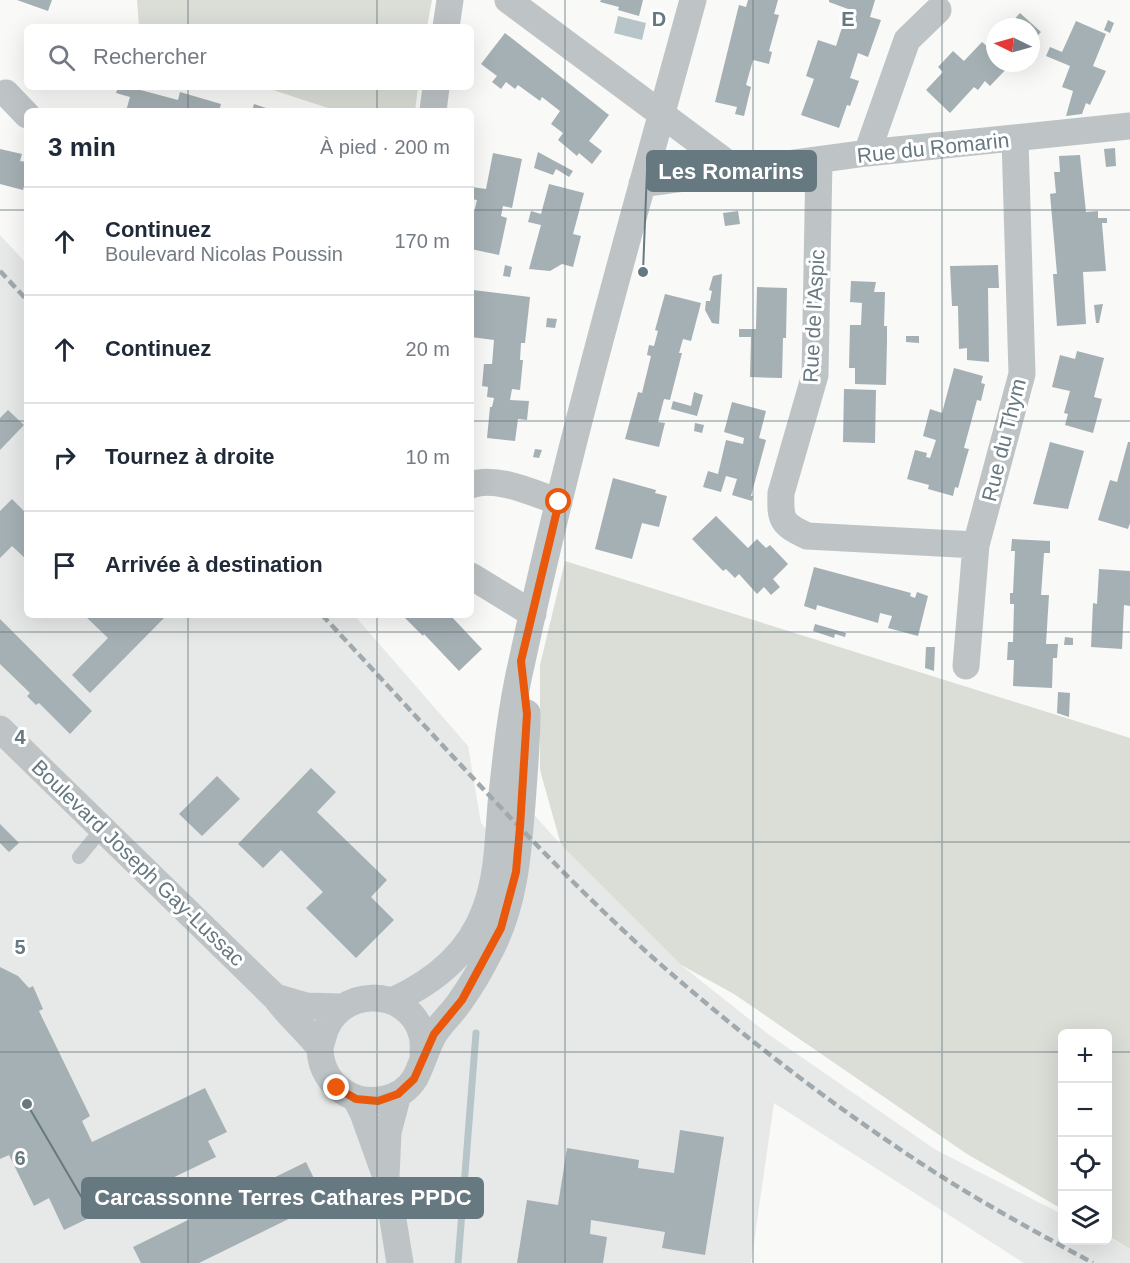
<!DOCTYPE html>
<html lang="fr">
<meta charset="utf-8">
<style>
body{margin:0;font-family:Helvetica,sans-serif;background:#f6f6f7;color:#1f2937}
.controls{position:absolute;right:18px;bottom:18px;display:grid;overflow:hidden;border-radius:9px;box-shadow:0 6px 24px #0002}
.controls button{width:54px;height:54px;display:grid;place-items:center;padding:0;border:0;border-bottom:2px solid #e0e1e3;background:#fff;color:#1f2937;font:30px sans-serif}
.compass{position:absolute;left:986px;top:18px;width:54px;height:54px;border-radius:50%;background:#fff;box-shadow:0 6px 24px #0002;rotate:275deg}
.stop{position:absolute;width:18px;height:18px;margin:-14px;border:4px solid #ea580c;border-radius:50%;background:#fff}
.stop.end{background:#ea580c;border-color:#fff;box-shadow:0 2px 6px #0008}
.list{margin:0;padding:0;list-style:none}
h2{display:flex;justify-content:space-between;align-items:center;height:78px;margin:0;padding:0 24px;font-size:26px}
h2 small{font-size:20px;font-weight:400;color:#747a83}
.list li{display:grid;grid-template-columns:39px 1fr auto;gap:18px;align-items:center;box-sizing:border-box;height:108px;padding:0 24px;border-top:2px solid #e0e1e3}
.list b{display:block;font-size:22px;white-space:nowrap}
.list p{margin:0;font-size:20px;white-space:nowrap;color:#747a83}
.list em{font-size:20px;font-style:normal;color:#747a83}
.icon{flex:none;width:33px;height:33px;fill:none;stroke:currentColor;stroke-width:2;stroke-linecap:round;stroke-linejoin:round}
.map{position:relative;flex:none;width:1130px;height:1263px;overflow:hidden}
.search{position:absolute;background:#fff;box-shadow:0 6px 24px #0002;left:24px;top:24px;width:450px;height:66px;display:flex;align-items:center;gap:15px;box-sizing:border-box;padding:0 21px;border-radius:9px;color:#747a83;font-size:22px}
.panel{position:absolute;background:#fff;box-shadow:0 6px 24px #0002;left:24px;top:108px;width:450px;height:510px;border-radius:9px}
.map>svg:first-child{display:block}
.built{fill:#e7e9e8}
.green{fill:#daded7}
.water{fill:#b8c5c8}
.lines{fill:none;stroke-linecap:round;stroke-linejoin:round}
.stream{stroke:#b8c5c8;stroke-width:7}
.building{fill:#a5b0b4}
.service{stroke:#bec4c6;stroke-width:14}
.minor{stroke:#bec4c6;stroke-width:27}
.rail{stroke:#a0a9ad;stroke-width:4.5;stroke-dasharray:9 4.5;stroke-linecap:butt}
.route{stroke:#ea580c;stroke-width:8}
.grid{fill:none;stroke:#667880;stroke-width:1.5;stroke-opacity:0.55}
.labels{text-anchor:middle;stroke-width:6;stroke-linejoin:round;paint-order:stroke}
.street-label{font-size:21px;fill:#667880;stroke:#fff}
.grid-label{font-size:20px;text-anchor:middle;font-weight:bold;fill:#667880;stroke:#fff;stroke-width:6;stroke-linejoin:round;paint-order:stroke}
.leader{fill:none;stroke:#667880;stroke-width:2}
.callout-dot{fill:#667880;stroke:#fff;stroke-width:2}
.callout{fill:#667880;stroke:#667880;stroke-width:2}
.callout-label{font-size:22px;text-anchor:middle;font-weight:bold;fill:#fff}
</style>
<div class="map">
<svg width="1130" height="1263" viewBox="0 0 1130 1263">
<rect width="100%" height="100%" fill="#f9f9f7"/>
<path class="built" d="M0,235L27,264V615H354L468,746L481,823L523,872L530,810L561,845L681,965L768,1034L936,1150L1062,1214V1240H1108V1237L1130,1249V1263H1024L774,1103L751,1263H0Z"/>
<path class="green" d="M137,0H432L427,27H139Z
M264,87H418L415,111H337Z
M565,561L1130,738V1249L1108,1236V1034H1062V1209L967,1154L734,994L681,965L561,845L540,770V665Z"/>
<path class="water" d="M618,16L646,23L642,40L614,33Z"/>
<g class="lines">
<path class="stream" d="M458,1263L476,1033"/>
</g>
<path class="building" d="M17,0H52L48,11Z
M601,0H643L639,16L618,10L619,7L600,2Z
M748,0H778L774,14L779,15L769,51L772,52L769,64L753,60L746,85L751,87L744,116L735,114L737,107L715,102L739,5L746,7Z
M829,0H875L870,17L881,20L868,57L858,53L850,78L859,81L850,106L847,105L839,128L801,115L814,79L806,76L818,40L836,46L848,9L829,2Z
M1020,13L1041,32L1031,43V27H1007Z
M1108,20L1114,23L1110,33L1104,30Z
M1076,21L1106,34L1093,66L1106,71L1090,105L1086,103L1082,114L1066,116L1073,91L1062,87L1070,66L1046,56L1050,47L1062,52Z
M505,33L609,115L589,141L602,151L592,164L579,153L577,156L558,140L563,133L551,124L560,111L542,97L540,101L518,85L515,89L506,82L501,89L492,82L497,76L481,64Z
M995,40V63H1012L990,86L985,81L978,90L974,87L950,113L926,90L943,72L938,67L953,51L964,61L982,42L988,47Z
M118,87L133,88L178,100L180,92L221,104L219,111H126L130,97L116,93Z
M254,104L269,109V111H252Z
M1115,148L1116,166L1106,167L1104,149Z
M0,149L22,154L20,161L27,162V177L23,190L0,184Z
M538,152L573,171L569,177L556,169L553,175L534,168Z
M493,153L522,159L512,208L503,206L501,216L507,218L499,255L471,249V212H474L477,200L471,199L472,187L486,189Z
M1080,155L1086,212L1098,211V218H1107V223H1102L1106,271L1083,272L1086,324L1057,326L1053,274H1057L1050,194L1056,193L1054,172H1060L1059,156Z
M549,184L584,193L573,234L581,236L573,267L562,264L550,271L529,269L541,225L528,222L531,211L541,214Z
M738,211L740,224L725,226L723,213Z
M505,265L512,267L510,277L503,276Z
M998,265L999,288H988L989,362L967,360V348L959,349L958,306H952L950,266Z
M722,274L719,324L712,323L705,310L706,301H710L712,291L709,290L713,276Z
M851,281L876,282L874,292H885L884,326H887V342L886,385L855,384V368H849L850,325H861L862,303L850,302Z
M757,287L787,288L786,338H783L782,378L750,377L751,337H739V329H756Z
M473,290L530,297L525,343H521L520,360H523L520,390L512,389L510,400L529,401L527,420L518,419L515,441L487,438L490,407H492L494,398L487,397L488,387L482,386L484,364H492L494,340L471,337Z
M665,294L701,303L691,341L683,339L679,353H682L670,400L664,399L658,422L665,423L659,447L625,439L638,392L642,393L651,356L647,355L649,345L654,346L658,331L655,330Z
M1103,304L1099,323H1096L1094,305Z
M547,318L557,319L555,328L546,327Z
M906,336H919V343L906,342Z
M1077,351L1104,358L1094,397L1102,399L1093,433L1065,425L1068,414L1064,413L1070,391L1052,387L1060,355L1075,359Z
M954,368L983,376L981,383L985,384L981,401L977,400L964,448L969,449L966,459L958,488L955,487L953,496L928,489L929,485L907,479L915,450L927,453L926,457L930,458L936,440L923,436L930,409L942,413Z
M844,389L876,390L875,443L843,442Z
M694,392L703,395L697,416L671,409L673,401L691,406Z
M732,402L766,411L759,438L766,440L751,496H753L752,501L732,495L737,479L726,476L721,492L703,487L708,471L718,474L726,440L743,444L744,438L724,432Z
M8,410L24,425L0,450V418Z
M695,423L704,425L702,433L694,431Z
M1050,442L1084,451L1068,509L1033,504Z
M1128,442H1130V523L1128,529L1098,520L1110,480L1117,482Z
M535,449L542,450L539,458L533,457Z
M613,478L656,490L655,493L667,496L659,527L642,523L632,559L595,549Z
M12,499L27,514V560L12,546L0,558V511Z
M716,516L748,548L757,539L766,548L770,545L788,564L773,579L780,587L771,595L764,587L757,594L739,574L735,578L726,569L723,571L692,539Z
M1012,539L1050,541V553H1044L1041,595H1049L1046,644H1058L1057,658H1053L1052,688L1013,686L1014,660H1007L1008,642H1013L1014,604H1010V593H1013L1015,551H1011Z
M814,567L911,593L910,596L915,598L917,592L928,596L918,636L888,628L892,616L880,613L878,623L817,605L816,610L804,606Z
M1099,569L1130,571V606L1124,605L1122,649L1091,647L1093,603L1097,604Z
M84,615H167L90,693L72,675L108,638Z
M402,615H450L482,649L459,671L424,634L423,636Z
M0,619L92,711L70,734L39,703L36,705L27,696L30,693L0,664Z
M815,624L846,633L845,637L835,634L834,638L813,631Z
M1065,637L1073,638V645H1064Z
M926,647H935L934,671L925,668Z
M1058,692L1070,693L1069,717L1057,713Z
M311,768L336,792L317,812L387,880L371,897L394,920L356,958L306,908L323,892L281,850L263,868L238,844Z
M217,776L240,799L202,836L179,814Z
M0,824L19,843L9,852L0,843Z
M0,967L18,976L29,988L33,986L43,1009L39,1011L90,1116L82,1121L92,1142L205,1088L227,1132L208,1141L216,1157L64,1230L49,1198L34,1206L9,1155L0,1159Z
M680,1130L724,1137L705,1255L662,1248L665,1232L591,1220L590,1234L607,1237L603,1263H517L527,1200L558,1205L567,1148L639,1160L638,1168L674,1173Z
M306,1162L325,1201L199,1263H141L133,1247Z"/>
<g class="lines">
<path class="service" d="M79,857L102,829"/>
<path class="minor" d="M508,0L738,171
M446,27L450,0
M6,93L27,115
M433,111L436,87
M867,153L907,40L938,10
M819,161L815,375L781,493C780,521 782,524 807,536L976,545
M642,184L867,153L1130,126
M471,485C496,475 535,494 559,502
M471,576L533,614
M966,666L976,545L1022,374L1015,139
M0,729L275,997C289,1016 306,1030 320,1048
M275,997L306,1006L341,1007
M392,1001C434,982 469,954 485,910C498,876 498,840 501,804C506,756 511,708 522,661C570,438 633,219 693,0
M423,1058C423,1051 424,1042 422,1035C409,985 335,986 323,1037C322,1041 320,1046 320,1050C321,1069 331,1085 347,1094C369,1107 402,1100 415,1078C422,1065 426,1049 433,1036C440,1023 453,1013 461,1000C471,986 481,969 489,953C514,907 518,856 522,804C524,774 527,744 527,713
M356,1099L363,1113L386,1177L388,1132L398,1094
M386,1177L400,1263"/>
<path class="rail" d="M0,271L27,300
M322,615C430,730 534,850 651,956C734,1029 821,1097 913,1158C971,1197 1032,1230 1093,1263"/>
</g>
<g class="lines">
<path class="route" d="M337,1088L356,1099L378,1101L398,1094L414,1079L434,1034L462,1000L501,928L516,872L520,827L527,714L521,661L559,502"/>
</g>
<path class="grid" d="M188,0V27M377,0V27M565,0V1263M753,0V1263M942,0V1263M188,87V111M377,87V111M0,210H27M471,210H1130M0,421H27M471,421H1130M188,615V1263M377,615V1263M0,632H1130M0,842H1130M0,1052H1062M1108,1052H1130"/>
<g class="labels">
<g class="street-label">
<text transform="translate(933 148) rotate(-6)" y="7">Rue du Romarin</text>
<text transform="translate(814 316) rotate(-87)" y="7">Rue de l'Aspic</text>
<text transform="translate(1004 440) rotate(-76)" y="7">Rue du Thym</text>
<text transform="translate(138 863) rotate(44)" y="7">Boulevard Joseph Gay-Lussac</text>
</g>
</g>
<g class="grid-label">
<text x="659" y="26">D</text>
<text x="848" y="26">E</text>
<text x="20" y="744">4</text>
<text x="20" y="954">5</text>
<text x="20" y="1165">6</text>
</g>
<path class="leader" d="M643 272L647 171M27 1104L82 1198"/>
<g class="callout-dot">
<circle cx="643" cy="272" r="6"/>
<circle cx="27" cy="1104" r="6"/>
</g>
<g class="callout">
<rect x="647" y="151" width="169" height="40" rx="6"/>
<rect x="82" y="1178" width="401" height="40" rx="6"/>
</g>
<g class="callout-label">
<text x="731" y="179">Les Romarins</text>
<text x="283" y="1205">Carcassonne Terres Cathares PPDC</text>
</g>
</svg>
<div class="controls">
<button>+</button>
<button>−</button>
<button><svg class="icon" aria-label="locate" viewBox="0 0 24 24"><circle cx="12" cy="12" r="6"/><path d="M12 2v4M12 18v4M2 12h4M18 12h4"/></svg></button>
<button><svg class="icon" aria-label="layers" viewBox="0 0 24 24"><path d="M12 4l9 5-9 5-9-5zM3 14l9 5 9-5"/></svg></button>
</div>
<svg class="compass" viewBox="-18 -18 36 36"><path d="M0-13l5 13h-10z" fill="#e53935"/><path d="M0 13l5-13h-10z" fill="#747a83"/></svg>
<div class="stop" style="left:559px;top:502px"></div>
<div class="stop end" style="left:337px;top:1088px"></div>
<div class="search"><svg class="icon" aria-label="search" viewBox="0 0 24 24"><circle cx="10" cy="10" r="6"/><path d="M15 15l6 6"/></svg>Rechercher</div>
<section class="panel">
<h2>3 min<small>À pied · 200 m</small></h2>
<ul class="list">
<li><svg class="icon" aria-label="ahead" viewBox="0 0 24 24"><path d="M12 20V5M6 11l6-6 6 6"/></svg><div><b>Continuez</b><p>Boulevard Nicolas Poussin</p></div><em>170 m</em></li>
<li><svg class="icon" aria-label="ahead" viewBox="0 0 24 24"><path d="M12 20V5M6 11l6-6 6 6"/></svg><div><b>Continuez</b></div><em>20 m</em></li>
<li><svg class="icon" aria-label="right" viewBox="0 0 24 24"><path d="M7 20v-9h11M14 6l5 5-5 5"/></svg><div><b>Tournez à droite</b></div><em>10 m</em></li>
<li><svg class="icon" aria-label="arrive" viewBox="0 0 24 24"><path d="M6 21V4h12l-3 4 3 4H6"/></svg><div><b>Arrivée à destination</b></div></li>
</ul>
</section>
</div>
